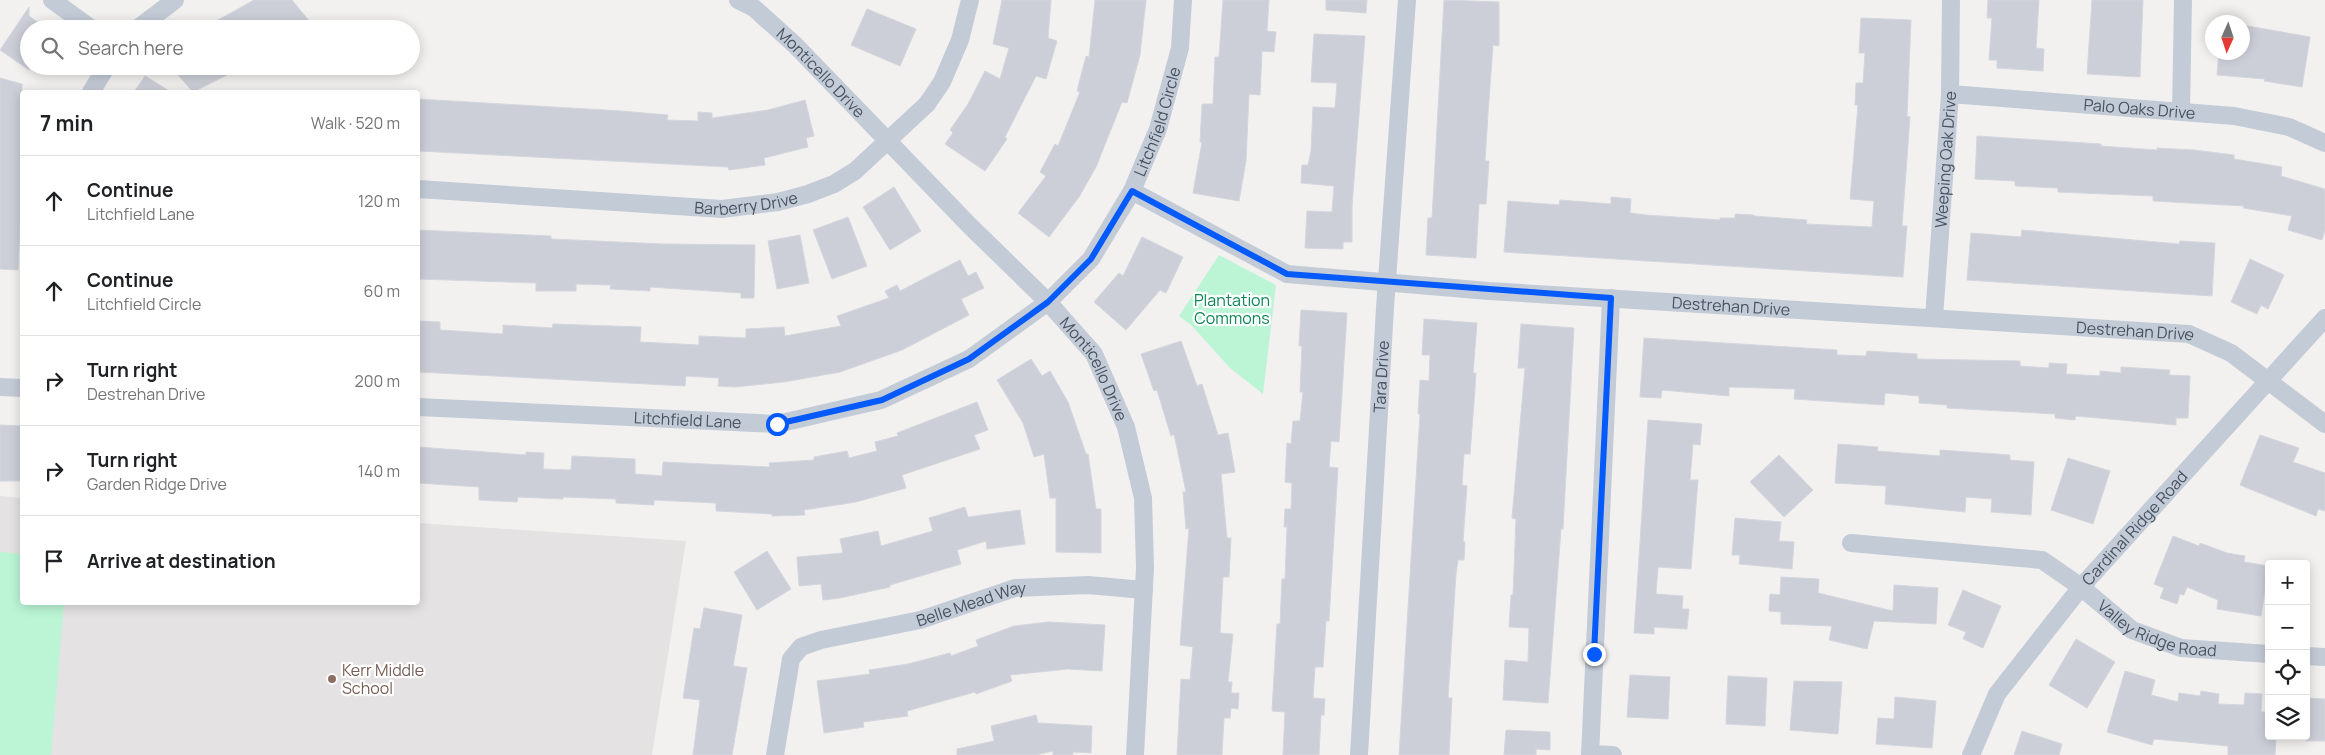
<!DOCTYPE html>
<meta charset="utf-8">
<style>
body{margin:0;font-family:Manrope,sans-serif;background:#f2f2f2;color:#202124}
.controls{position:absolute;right:15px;bottom:15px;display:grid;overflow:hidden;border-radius:5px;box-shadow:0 2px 12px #0003}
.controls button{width:45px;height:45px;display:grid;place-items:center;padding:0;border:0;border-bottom:1px solid #e0e0e0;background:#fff;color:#202124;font:25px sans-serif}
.compass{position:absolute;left:2205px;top:15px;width:45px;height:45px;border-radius:50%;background:#fff;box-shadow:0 2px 12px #0003;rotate:183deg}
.stop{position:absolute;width:15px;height:15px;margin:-11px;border:4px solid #045afa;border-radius:50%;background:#fff}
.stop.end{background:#045afa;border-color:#fff;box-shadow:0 1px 5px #0008}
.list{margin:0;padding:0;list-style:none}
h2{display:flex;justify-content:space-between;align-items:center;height:65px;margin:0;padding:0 20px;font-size:21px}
h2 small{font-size:16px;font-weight:400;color:#757577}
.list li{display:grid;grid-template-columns:32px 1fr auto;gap:15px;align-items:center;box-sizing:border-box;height:90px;padding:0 20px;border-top:1px solid #e0e0e0}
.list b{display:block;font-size:19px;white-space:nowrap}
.list p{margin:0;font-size:16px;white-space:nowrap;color:#757577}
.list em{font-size:16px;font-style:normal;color:#757577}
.icon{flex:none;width:28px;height:28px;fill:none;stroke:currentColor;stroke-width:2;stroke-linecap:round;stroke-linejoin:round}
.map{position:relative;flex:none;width:2325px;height:755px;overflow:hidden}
.search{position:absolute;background:#fff;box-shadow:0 2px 12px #0003;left:20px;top:20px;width:400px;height:55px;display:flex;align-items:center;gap:12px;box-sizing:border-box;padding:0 18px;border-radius:28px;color:#757577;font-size:19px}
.panel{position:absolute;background:#fff;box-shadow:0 2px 12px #0003;left:20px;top:90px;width:400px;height:515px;border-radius:5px}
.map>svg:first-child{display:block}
.education{fill:#e4e2e2}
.green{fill:#bbf5d6}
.building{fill:#cccfd7;stroke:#d4d6dd}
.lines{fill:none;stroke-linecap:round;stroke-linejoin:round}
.street{stroke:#c3cbd7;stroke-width:18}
.route{stroke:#045afa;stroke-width:6}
.education-dot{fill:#8d6e63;stroke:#fff;stroke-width:2}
.labels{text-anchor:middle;stroke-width:4.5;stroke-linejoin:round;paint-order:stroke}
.street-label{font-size:16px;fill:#465261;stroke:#fff}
.park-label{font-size:16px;fill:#0c8654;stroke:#fff}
.education-label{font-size:16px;fill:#785e54;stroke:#fff;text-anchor:start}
</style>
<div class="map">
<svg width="2325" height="755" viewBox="0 0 2325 755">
<rect width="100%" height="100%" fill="#f3f1f0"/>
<path class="education" d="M0,496L22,498V602H418V523L686,541L652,755H0Z"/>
<path class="green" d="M1219,255L1276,285L1263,394L1230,368L1192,326L1179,316Z
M0,552L22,554V602L64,603L51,755H0Z"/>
<path class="building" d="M254,0H292L310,22L302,29H202Z
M1002,0H1051L1048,38L1057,41L1046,79L1036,76L1005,137L1007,139L985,171L945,144L953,133L950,130L968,104L985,71L1000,79L1009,48L993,44Z
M1095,0H1146L1140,55L1127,103L1122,102L1096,167L1079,197L1049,237L1018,213L1046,176L1040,172L1055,144L1058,146L1080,92L1077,91L1086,56L1089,57Z
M1223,0H1269L1267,31L1276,32L1274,52L1262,51L1260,95L1249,94L1246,161L1239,201L1193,193L1202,142H1200L1202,104H1213L1215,57H1219Z
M1326,0H1367L1366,13L1326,10Z
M1444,0L1499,2V46L1493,45L1488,114L1485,161H1489L1486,204H1479L1476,258L1426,255L1428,218H1432Z
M1988,0H2039L2036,48L2044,49L2043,71L1997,68V60H1989L1992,18H1987Z
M2092,0H2143L2140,77L2087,74Z
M29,7V16L47,29H29V70L0,50Z
M867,9L916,29L900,66L851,45Z
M1861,18L1911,20L1907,116L1910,117L1902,226H1907L1903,277L1504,252L1508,201L1559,205L1560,200L1611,204V197L1631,199L1630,213L1646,215L1720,220V218H1735V214L1754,215V216L1807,220L1806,224L1872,227L1874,201L1850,199L1858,105H1855L1856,83H1863L1865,53H1859Z
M2242,25L2310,37L2302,87L2264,81L2265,79L2217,75L2219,52H2242Z
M1314,34L1365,36L1352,206V242H1343V249L1305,248L1307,211L1332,212L1334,186L1301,183L1302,165H1308L1311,151L1313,107L1335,108L1337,83L1311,82Z
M170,66H245L193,92Z
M145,76L171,92H134Z
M0,78L22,84V182L18,270L0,269Z
M418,99L621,111L668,115L667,120L698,121V112L712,113V118L768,110L805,100L814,136L806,138L808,147L764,158L765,165L729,170L728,167L418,151Z
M1977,136L2101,144V146L2157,150V148L2194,150L2234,155V159L2282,167L2281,176L2325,189V230L2322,240L2288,230L2292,216L2243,208L2244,206L2153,201V196L2058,192V188L2015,186V181L1975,179Z
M894,187L921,231L890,250L863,207Z
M848,217L867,266L832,279L813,230Z
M418,230L551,236V239L663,244L755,245L754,298H741V293L650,287V291L610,289L611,285L576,284V291H536V283L418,279Z
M2022,230L2179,244L2180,241L2215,243L2212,296L1967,280L1971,233L2021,237Z
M800,235L809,283L777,289L768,241Z
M1142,237L1183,257L1166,293L1160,290L1126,330L1094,302L1119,273L1123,276Z
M2250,259L2284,275L2268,309L2261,305L2257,314L2231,302Z
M960,260L968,276L976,272L984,288L961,299L969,315L902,350L840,372L784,382L735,387L718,386L719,378L686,376L685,386L418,372V321L440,322V330L503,334V325L552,328L553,324L641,327L640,342L699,345V336L746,338V329L784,327L785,336L841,326L837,316L889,298L885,291L897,285L900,291Z
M1301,310L1347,313L1339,442L1331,441L1329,467L1338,468L1329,621H1326L1323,667H1315L1313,698L1325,699L1324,715H1321L1319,755H1283L1285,712L1272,711L1277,624H1280L1282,579H1285L1287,527H1284L1285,509H1291L1292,483L1285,482L1287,443L1291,444L1293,421H1300L1303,392H1300L1302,346H1299Z
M1424,319L1477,323L1473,373H1476L1475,389L1470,454H1464L1462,485L1467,486L1463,542H1465L1464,560H1458L1456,574L1448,698H1452L1449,755H1399L1420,414H1418L1420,380L1429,381L1430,355H1422Z
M1521,324L1574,328L1563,529H1561L1548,703L1503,700L1505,660L1528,662L1529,628L1509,627L1511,595H1513L1516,519L1512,518L1525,368H1518Z
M1644,338L1837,350V355L1866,356L1867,351L1917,354V359L2020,361V366L2049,368V363L2067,364L2066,374L2100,376V371L2121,373V367L2170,370L2169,375L2190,376L2188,418H2176V425L2076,416L2075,420L2055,418V414L1947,408V405L1919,403V396L1885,393L1884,405L1794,399L1795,389L1729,387V396L1662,390L1661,398L1640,397Z
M1181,341L1197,386L1202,384L1218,435L1228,433L1235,472L1221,474L1227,538H1231L1229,577H1223L1220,633L1233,634L1228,682H1232L1231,693H1239L1238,709L1231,708L1230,718H1224L1222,755H1177L1181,679L1190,680L1193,647L1180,645L1189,528L1186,529L1183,492H1186L1174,434L1171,436L1157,390L1154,391L1141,354Z
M1031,359L1042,376L1050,371L1068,402L1086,454H1088L1096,509H1101V553L1056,552V498H1050L1044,454L1034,457L1023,423L997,380Z
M977,402L988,430L974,435L980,449L902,475L906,488L856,502L804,510L805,515L772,516V514L716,511V503L654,500V505L616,503V499L563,497V499L518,497L517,502L479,500V487L418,483V447L526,455V452L544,453L543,469L571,470L572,456L635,459V474L662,476L663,462L770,467L769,463L814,460V457L847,451L849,458L877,451L875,442L898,436L897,433Z
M1648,420L1702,424L1700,445L1693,444L1690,480H1698L1691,569L1658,567L1656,594L1683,596L1682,609H1689L1687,629L1654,627V634L1634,633Z
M0,425L22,426V481H0Z
M2260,435L2299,448L2293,462L2325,473V511L2318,509L2316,516L2240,485Z
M1838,444L1878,447L1877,451L1940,456V450L2010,455V460L2034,462L2031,515L1991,512L1992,499L1966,497L1965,512L1885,504L1886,486L1835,483Z
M1779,455L1813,490L1784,517L1750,482Z
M2068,458L2110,471L2093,524L2051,510Z
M965,507L968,517L1020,510L1025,544L987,549L986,541L957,550L961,564L890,585V587L840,598L823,600L821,584L799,586L797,557L843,553L840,539L878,531L881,546L933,531L929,518Z
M1735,518L1781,522L1779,541L1794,542L1792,569L1739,564L1740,555H1732Z
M2173,536L2199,546L2200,543L2227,553L2245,556L2244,562L2269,566L2261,616L2217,609L2218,600L2187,587L2184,595L2180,594L2177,604L2160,598L2164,588L2154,584Z
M767,551L791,589L757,610L734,572Z
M1781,577L1819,579L1818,593L1893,611L1894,585L1938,588L1936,624L1874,621L1867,649L1829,640L1832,626L1781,624V612L1769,611L1770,594L1780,595Z
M1963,590L2001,606L1983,648L1963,639L1966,632L1948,625Z
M704,608L742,615L733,666L747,668L732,755H693L700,700L683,698L694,628L700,629Z
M1049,622L1105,625L1102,671L1068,669L1010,675L1012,681L976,694L975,692L907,711L908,716L863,722L864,727L824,733L817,681L870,674L869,670L908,664L950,653L951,656L978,646L976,640L1014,626Z
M2076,639L2115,662L2087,708L2049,685Z
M2125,671L2155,680L2151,695L2178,702L2179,693L2200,696L2201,691L2219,694L2218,704L2244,705L2245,693L2262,694L2261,712H2269V736H2276L2275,755H2228V746L2154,739L2152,745L2107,732Z
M1630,675L1670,677L1668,719L1627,717Z
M1728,676L1767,678L1765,726L1726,724Z
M1794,681L1842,682L1838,734L1790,730Z
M1895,697L1936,701L1932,748L1876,744L1878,718L1894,719Z
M2306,698L2325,699V741H2306Z
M1036,715L1038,723L1092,726L1091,753L1073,752V755H1053V751L1036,755H957V749L994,741L991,726Z
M1506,730L1550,732V750L1536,749V755H1504Z
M2022,731L2062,744L2059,755H2014Z"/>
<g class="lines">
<g class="street">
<path d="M52,0L92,29"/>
<path id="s1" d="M738,0L754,8L795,45L970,226L1048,302L1094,354L1126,427L1143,498L1145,567L1135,755"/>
<path d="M137,29L175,0"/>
<path d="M91,92L107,66"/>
<path id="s2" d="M1950,94L2234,116L2289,127L2325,143"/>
<path d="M2181,112L2183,0"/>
<path id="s3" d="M418,189L722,209L778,202L808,194L834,184L855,171L927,104L942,82L960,40L970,0"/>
<path id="s4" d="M1132,191L1287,274L1489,291L2189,334L2231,353L2325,424"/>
<path id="s5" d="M1934,318L1950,94L1951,0"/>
<path d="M0,387L22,388"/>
<path id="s6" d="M418,407L777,424L881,400L969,359L1048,302L1091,259L1132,191L1158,129L1180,48L1183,0"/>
<path id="s7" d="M1851,543L2042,560L2081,587L2132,630L2181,648L2269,654"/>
<path d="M2306,656L2325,657"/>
<path d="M1590,754L1613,755"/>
<path id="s8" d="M775,755L791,659L801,647L821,640L920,620L1015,588L1088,585L1144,590"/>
<path id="s9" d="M1359,755L1385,308L1407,0"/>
<path d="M1590,755L1611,298"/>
<path id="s10" d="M1971,755L1997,694L2081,587L2325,318"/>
</g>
</g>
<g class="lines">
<path class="route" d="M777,424L882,400L969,359L1048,302L1091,259L1132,191L1287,274L1611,298L1594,654"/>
</g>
<circle class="education-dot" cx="332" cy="679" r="5"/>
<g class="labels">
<g class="street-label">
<text dy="6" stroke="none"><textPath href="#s1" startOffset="111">Monticello Drive</textPath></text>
<text dy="6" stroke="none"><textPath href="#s2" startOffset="190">Palo Oaks Drive</textPath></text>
<text dy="6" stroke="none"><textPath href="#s6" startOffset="875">Litchfield Circle</textPath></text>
<text dy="6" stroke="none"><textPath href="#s5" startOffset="159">Weeping Oak Drive</textPath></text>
<text dy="6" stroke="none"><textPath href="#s3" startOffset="329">Barberry Drive</textPath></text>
<text dy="6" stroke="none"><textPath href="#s4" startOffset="621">Destrehan Drive</textPath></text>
<text dy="6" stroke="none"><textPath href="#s4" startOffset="1026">Destrehan Drive</textPath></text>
<text dy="6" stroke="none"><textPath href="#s1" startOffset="516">Monticello Drive</textPath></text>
<text dy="6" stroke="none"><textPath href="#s9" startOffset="379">Tara Drive</textPath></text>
<text dy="6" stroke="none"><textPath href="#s6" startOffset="270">Litchfield Lane</textPath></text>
<text dy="6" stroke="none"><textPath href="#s10" startOffset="282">Cardinal Ridge Road</textPath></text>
<text dy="6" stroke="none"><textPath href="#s8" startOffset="289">Belle Mead Way</textPath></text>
<text dy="6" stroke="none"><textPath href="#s7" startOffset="329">Valley Ridge Road</textPath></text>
</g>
<g class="park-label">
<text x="1232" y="306">Plantation<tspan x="1232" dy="18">Commons</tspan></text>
</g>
<g class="education-label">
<text x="342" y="676">Kerr Middle<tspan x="342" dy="18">School</tspan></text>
</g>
</g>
</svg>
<div class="controls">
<button>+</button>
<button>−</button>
<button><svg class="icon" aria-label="locate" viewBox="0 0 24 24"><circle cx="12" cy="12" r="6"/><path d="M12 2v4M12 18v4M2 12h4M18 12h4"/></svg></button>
<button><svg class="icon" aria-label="layers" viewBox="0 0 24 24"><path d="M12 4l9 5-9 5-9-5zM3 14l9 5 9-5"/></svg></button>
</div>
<svg class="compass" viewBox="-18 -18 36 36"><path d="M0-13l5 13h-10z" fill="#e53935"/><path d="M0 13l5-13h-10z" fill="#757577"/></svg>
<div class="stop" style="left:777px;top:424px"></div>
<div class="stop end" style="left:1594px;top:654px"></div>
<div class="search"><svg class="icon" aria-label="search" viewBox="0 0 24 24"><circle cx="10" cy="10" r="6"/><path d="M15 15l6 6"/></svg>Search here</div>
<section class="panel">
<h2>7 min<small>Walk · 520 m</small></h2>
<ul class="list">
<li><svg class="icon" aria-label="ahead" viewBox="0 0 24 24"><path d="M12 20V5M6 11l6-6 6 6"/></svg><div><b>Continue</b><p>Litchfield Lane</p></div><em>120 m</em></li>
<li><svg class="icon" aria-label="ahead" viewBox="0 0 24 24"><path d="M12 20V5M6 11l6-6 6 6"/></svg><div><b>Continue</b><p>Litchfield Circle</p></div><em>60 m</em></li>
<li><svg class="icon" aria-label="right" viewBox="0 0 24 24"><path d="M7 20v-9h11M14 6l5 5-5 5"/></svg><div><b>Turn right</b><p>Destrehan Drive</p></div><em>200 m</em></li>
<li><svg class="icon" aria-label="right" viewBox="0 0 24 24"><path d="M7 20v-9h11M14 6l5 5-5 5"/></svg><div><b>Turn right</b><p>Garden Ridge Drive</p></div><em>140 m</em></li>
<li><svg class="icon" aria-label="arrive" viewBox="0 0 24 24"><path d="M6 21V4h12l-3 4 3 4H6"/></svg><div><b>Arrive at destination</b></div></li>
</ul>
</section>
</div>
